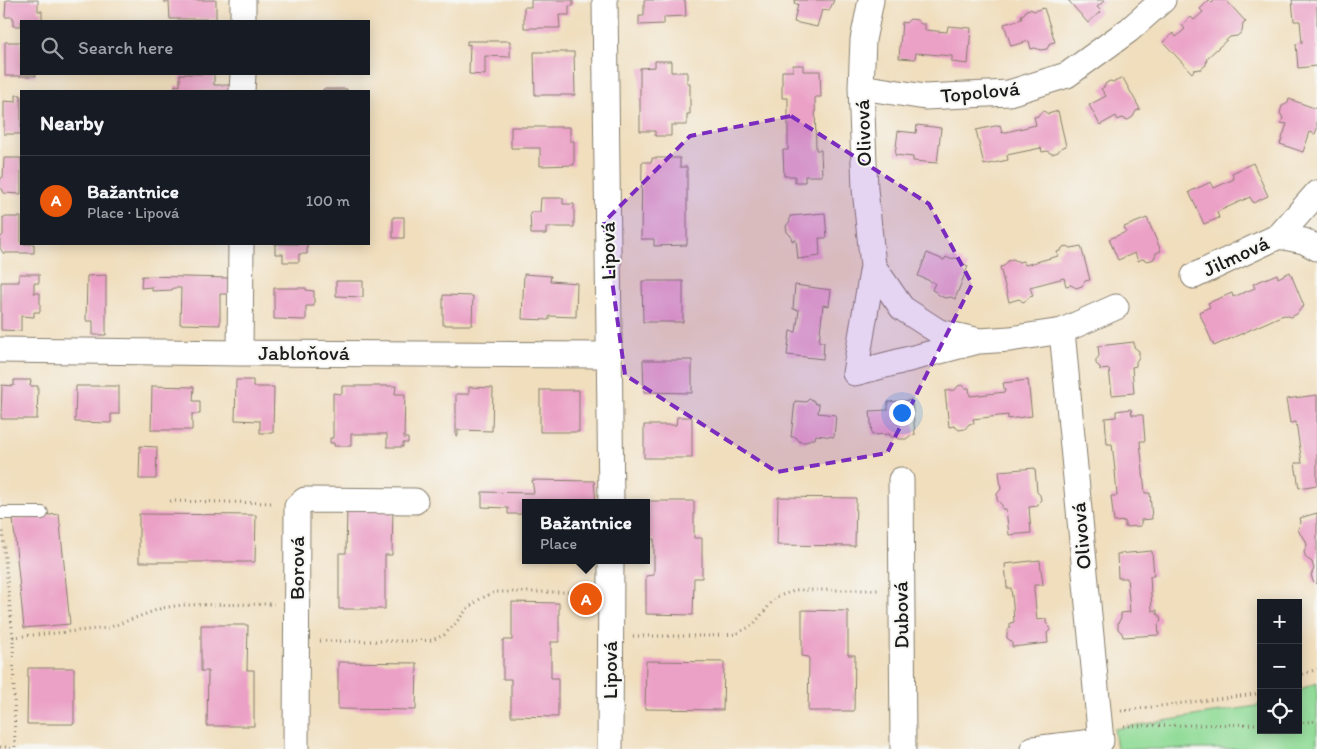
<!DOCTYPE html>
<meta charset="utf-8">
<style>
body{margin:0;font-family:Itim,sans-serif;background:#242831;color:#f1f3f6}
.controls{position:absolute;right:15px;bottom:15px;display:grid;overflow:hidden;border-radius:0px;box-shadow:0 2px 12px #0003}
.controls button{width:45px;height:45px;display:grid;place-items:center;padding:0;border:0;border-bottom:1px solid #363941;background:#171b24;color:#f1f3f6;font:25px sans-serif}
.you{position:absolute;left:901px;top:412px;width:18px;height:18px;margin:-12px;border:4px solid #fff;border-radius:50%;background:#1a73e8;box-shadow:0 0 0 8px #1a73e833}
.badge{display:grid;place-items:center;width:32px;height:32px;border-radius:50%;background:#ea580c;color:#fff;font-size:16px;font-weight:700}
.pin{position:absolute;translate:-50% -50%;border:2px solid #fff;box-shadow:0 1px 5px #0006}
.popup{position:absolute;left:522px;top:499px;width:128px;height:65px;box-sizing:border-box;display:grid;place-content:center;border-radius:0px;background:#171b24;filter:drop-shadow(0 1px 4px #0005);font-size:16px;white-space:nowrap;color:#9ea1a6}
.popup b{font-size:19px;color:#f1f3f6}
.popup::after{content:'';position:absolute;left:50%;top:100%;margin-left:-10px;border:10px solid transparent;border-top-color:#171b24}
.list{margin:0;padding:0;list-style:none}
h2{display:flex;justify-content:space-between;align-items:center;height:65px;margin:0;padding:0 20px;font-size:21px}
h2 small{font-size:16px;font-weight:400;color:#9ea1a6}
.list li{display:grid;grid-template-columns:32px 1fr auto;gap:15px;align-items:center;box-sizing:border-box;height:90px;padding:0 20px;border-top:1px solid #363941}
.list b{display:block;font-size:19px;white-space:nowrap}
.list p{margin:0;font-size:16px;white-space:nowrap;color:#9ea1a6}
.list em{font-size:16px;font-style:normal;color:#9ea1a6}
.icon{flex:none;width:28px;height:28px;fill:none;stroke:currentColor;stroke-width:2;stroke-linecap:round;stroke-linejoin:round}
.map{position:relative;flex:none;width:1317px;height:749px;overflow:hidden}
.search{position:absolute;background:#171b24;box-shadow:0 2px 12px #0003;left:20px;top:20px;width:350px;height:55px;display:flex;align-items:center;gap:12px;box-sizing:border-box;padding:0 18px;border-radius:0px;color:#9ea1a6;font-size:19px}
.panel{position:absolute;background:#171b24;box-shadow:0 2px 12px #0003;left:20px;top:90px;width:350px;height:155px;border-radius:0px}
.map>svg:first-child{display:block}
.green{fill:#92dc98;stroke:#577c5a}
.building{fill:#eba1c6}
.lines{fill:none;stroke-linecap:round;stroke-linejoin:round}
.lane-casing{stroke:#867d6c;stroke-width:14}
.street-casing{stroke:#867d6c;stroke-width:27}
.path{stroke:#867d6c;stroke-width:3;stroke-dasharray:1 4;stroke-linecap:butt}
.lane{stroke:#fff;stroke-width:12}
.street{stroke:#fff;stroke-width:25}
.marked{fill:#7b2cbf;fill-opacity:0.2;stroke:#7b2cbf;stroke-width:4;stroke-dasharray:10 6;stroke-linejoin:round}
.labels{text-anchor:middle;stroke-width:4;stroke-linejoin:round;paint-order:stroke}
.street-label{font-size:21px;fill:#1c1c1c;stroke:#f6f6f2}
</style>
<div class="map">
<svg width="1317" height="749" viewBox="0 0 1317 749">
<rect width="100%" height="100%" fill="#f6f6f2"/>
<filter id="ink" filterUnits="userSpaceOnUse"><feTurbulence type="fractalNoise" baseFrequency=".02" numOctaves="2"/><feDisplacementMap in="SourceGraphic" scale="10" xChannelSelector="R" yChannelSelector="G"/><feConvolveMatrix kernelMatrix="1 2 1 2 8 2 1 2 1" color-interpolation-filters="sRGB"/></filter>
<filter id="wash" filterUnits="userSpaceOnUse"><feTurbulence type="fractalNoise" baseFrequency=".0096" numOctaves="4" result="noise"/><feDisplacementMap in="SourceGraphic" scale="20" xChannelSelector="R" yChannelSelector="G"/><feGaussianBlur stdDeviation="1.12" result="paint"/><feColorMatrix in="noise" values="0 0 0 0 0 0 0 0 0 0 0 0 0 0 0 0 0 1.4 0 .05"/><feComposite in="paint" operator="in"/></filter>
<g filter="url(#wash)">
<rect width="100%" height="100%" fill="#f0debd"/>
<path class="green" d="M1317,683V749H1117L1114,729L1256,706L1261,704V730H1298V690Z"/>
<g id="blocks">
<path class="building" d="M6,0H38V11H42V21H21V26H13V17H5Z
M164,0H216V19H170L169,2H164Z
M531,0H573V6H569V15H559L560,28H524V7H531Z
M644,0H685L686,16L664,17V24L639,25V16H644Z
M795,0H834L829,11L822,10L817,27L794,22L798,4H794Z
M1068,0H1105L1097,7L1101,11L1088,23Z
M1209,0L1212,3L1215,0H1226L1246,22L1243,24L1242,32L1237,36L1230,37L1207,58L1206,65L1201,69L1194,70L1192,73L1163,42L1173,33L1176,37L1185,29L1182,25L1191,17L1194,20L1203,12L1200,9Z
M1292,0H1317V66L1298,68L1296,44L1302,43L1300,21H1294Z
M1044,8L1055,42L1050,43L1047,49L1041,50L1035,48L1031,49L1029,41L1011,46L1004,24L1022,19L1021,15L1024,14L1026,10L1030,9L1034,11Z
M910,19L917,20L921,24H925V30L947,32L948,26L971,28L968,64L952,62V56L916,53L915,59L899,58L902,22L906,23Z
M467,41H510V57L485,56V75L469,74L470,44L467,45Z
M5,42H21V74H36V76H5Z
M534,52H574L575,95H535Z
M655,61H671V72H687V83H690V114H687V125H671V136H655V131H640V68L655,67Z
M793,65H803V71H820L821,97H815L816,150H821L822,176H805V182H795V176H784L783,150H788V98H782V71H793Z
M180,74H214V85H231V91H175V85L180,86Z
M1123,78L1140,109L1136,111L1133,117L1128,120L1122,118L1118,120L1116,116L1100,125L1089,105L1106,96L1101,89L1104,87L1106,83L1110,81L1114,82Z
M323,89H347V91H323Z
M16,95H21V134H4V101L16,102Z
M1289,99L1317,109V129L1315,134L1310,132L1303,152L1280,144L1287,124L1281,123L1283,118L1280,113L1282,106L1288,103Z
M1044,111L1048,114L1058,111L1066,146L1061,148L1058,152L1052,154L1047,151L1042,152L1041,148L1007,155L1008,160L984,165L976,130L1000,125L1002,133L1036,125L1034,117L1038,116L1040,113Z
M917,125L941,128L937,163L913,161V157L895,155L898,131L916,133Z
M511,127H570V141H574V165L540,166V148H511Z
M4,158H21V194L3,193V190L0,188V179L3,177Z
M652,158H680V167H687V245L654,246V239H641L642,162H652Z
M1253,163L1268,196L1253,203L1250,197L1217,212L1219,218L1204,224L1189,192L1211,182L1214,188L1234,179L1232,173Z
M541,198H563V204H574V227H546V234H531L530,212H540Z
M825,213L827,238H819L820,256L798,259L796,240L792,241L791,236L787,232L786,226L790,221V216Z
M3,217H21V244H34V253H3L0,248V238L3,235Z
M393,217H404V238H393Z
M1147,218L1161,251L1156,253L1154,259L1148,261L1142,259L1138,261L1135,253L1118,260L1109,239L1126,232L1124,227Z
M275,244H307V254H299V262H283V254H275Z
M1067,246L1071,248L1081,246L1090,280L1085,281L1082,286L1076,288L1071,285L1066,286L1064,278L1030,287L1033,296L1029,297L1027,300L1023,302L1019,299L1009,302L1000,267L1004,266L1008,261L1013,259L1019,262L1023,261L1025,265L1058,256L1057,252L1060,251L1063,247Z
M927,253L944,260L946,257L950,259L955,258L961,260L964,264L968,266L955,299L951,297L945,298L940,296L936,292L932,290L935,283L918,276Z
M1290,272L1304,306L1301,308L1297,314L1291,317L1285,315L1281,316L1214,346L1199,312L1210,307L1208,303L1232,293L1233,297L1255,288L1253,284L1277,274L1278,278Z
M19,274H39V283H34V293H40V312H34V317L21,316V331L1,330V282H19Z
M524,274L551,276L550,281L577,283L576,317L549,316V320L522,319Z
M106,275V335H93V321H86L87,276Z
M142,276L229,278V294H220V325L180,324L181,288H173L172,290L152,291V287L141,288Z
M336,281H363V297L336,296Z
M642,281H683V322H643Z
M795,285L831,290L829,306L823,305L819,342H824L823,359L787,355L790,331L796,332L799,310L793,309Z
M274,288H306V290L314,291V306H306V320L274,319Z
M443,295L473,296L472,325H443Z
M1134,342V347L1139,351V357L1136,362V366L1132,367L1134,393L1112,395L1109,369L1100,370V367L1096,364V360L1099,356L1098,346Z
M643,360H692V393L644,392Z
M14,380H31L30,386H38L37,419H1L2,385L14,386Z
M236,380H253V387H274L273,433H260V421L235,420Z
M1028,380L1032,416L1008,419V415L973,419L974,423L969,424L965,429L959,430L954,426L949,427L945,391L955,390L958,386L962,385L966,388H969L970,396L988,394L1005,392L1003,383Z
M76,386H119V414H111V423L75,422Z
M152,386L194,387L193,401H200V414H192V430H151Z
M342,386H396L395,394H405L404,438H408V443H403V447H387V434H351V446H334V443H330V438H333V393L342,394Z
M469,387L493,388L492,431L458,430V436H456V394H469Z
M540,390H579V432H540Z
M1317,395V485L1299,488L1295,463H1302L1296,422L1290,423L1286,399Z
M809,399L813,400L816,404H819L818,413L836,415L834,437L816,435L815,439H811L806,442H800L796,437H791L795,401L806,402Z
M912,400L915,435L910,436L906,439H900L895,437H890V434L872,435L870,411L888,410V402Z
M1131,409L1132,415H1143L1145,441H1140L1145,493H1150L1152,519L1141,520V526L1125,527V521L1114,522L1111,496H1117L1115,470L1112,444H1107L1105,418L1116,417V411Z
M677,417H692V458H644V425H676Z
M140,446L157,447L156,479H139Z
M1035,468L1037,492L1040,495L1041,500L1038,503V506L1029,507L1031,533L1009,535L1006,509H1002V505L997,500V494L1001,489L999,471Z
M532,480L594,481L596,503H526V514H508V508L482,507V492L534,493Z
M778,497L856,498L855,546L777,545Z
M647,501H694V538H702V578H694L693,615L646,614V576L654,575V539H646Z
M347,508L393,509L392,555H385V609H339V553H346Z
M1317,513V585L1313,581L1311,575L1314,569L1312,562L1306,558L1304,552L1307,545L1305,539L1300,534L1298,529L1301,522L1300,518Z
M59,514L70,624L24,628L13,519Z
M139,514L256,515L255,562H139Z
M1152,551L1154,576H1150L1152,611L1157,610V614L1160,616L1161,621L1158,624L1159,635L1123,637L1122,633L1118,629V623L1121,618V613L1130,612L1127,578H1118L1117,554Z
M1040,560L1043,585H1034V590L1037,620L1046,619V623L1049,626L1050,630L1047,633L1048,643L1012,647V642L1007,638V632L1010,627V623L1014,622L1013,605L1011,588H1007L1005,564Z
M581,596H591V603H580Z
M512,602L559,603V642H551V678H558V717L511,716V679H503V640H512Z
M802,610L848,611V655H855L854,711H808L809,657L802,656Z
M201,625H248L247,670H254V726H207L208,671H201Z
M646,661L724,662L723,710L645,709Z
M338,662L417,663L416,710L338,709Z
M28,668H74V724H27Z"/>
</g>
</g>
<g filter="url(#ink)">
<use href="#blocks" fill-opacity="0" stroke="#867d6c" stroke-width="1"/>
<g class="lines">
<defs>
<path id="lane" d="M0,513H42"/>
<path id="street" d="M605,0L611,503
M871,0L863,40L861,87L865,189L873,266L902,308L939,332L980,341L1010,339L1062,331L1116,307
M243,21V0
M861,87L925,97L1009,93L1067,75L1129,30L1163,0
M242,91L243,74
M1279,236L1304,241L1317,248
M873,266L855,373L975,342
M1194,276L1279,236L1317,193
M0,350L240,353L609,355
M240,353L241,244
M901,480L903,749
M296,749L297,507L305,500L415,501
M610,749L611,560
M1033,749L1101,741L1062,331"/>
</defs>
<use href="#lane" class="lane-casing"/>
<use href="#street" class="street-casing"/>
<path class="path" d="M170,501L274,503
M633,636H709L736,634L753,625L776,597L797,590H878
M13,637L108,628L162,608L182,605L274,604
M320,641H419L432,640L444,635L455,624L468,608L480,599L495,592H589
M1298,676L1317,669
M1121,711L1255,694L1261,692
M1298,723L1317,721
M1124,726L1261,724
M0,747H15L13,637L2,529"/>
<use href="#lane" class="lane"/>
<use href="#street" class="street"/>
</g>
</g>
<path class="marked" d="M791,116L929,204L972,284L887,453L777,472L625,375L604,222L690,136Z"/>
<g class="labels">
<g class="street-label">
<text transform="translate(980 92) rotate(-6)" y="7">Topolová</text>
<text transform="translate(863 133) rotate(-92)" y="7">Olivová</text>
<text transform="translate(608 251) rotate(-91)" y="7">Lipová</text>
<text transform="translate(1236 256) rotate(-25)" y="7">Jilmová</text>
<text x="304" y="360">Jabloňová</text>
<text transform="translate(1081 536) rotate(-95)" y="7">Olivová</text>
<text transform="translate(297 568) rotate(-90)" y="7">Borová</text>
<text transform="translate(901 615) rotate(-91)" y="7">Dubová</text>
<text transform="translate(610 670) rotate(-90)" y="7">Lipová</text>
</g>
</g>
</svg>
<div class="controls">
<button>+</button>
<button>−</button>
<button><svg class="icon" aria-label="locate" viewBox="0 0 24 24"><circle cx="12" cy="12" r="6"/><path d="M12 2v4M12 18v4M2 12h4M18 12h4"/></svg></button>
</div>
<div class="you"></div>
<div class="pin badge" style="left:586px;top:599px">A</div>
<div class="popup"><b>Bažantnice</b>Place</div>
<div class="search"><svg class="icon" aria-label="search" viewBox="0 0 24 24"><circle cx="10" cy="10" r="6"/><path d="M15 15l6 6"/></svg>Search here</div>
<section class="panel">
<h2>Nearby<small></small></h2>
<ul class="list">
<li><span class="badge">A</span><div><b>Bažantnice</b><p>Place · Lipová</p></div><em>100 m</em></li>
</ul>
</section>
</div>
